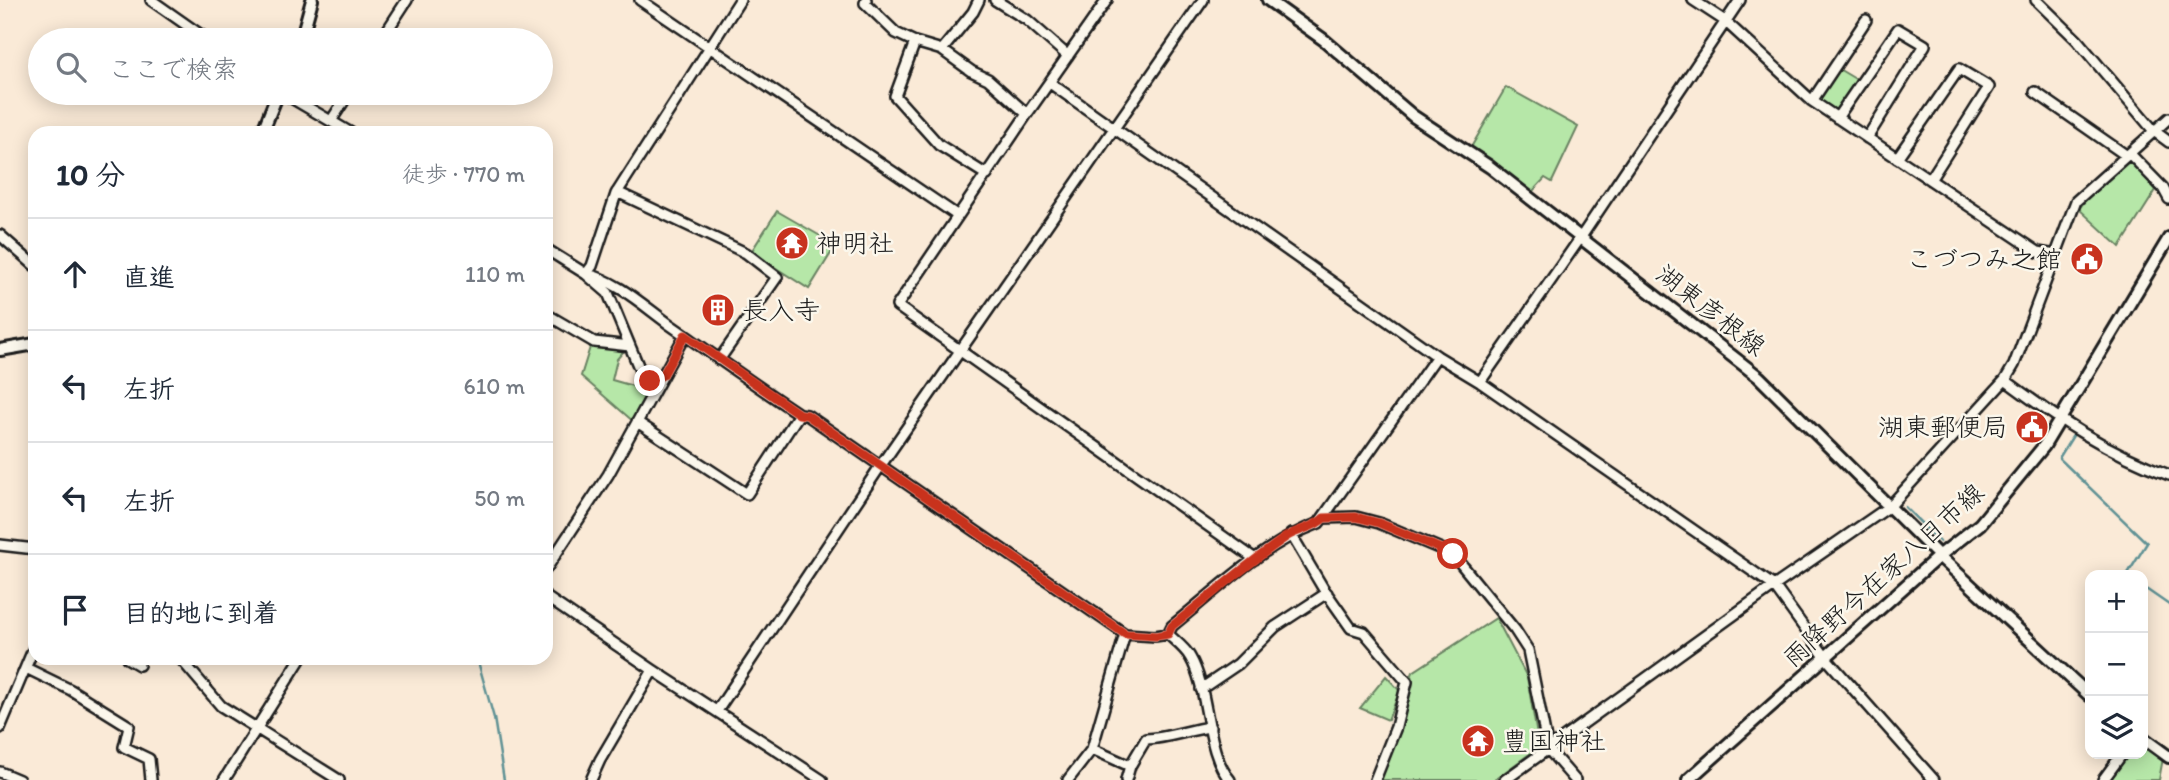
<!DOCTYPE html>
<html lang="ja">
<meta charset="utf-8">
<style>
body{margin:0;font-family:Itim,"Klee One",sans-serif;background:#f2f2f3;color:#1f2937}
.controls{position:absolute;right:21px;bottom:21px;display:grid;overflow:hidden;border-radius:14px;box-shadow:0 4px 18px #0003}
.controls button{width:63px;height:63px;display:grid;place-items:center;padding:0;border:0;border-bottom:2px solid #e0e1e3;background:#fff;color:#1f2937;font:35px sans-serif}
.stop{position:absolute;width:21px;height:21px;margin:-16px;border:5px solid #c8321e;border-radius:50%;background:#fff}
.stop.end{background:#c8321e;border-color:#fff;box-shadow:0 2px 7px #0008}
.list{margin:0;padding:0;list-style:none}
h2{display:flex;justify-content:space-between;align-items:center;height:91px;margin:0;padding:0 28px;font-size:30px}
h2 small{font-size:23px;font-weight:400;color:#747a83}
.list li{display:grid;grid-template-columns:46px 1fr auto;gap:21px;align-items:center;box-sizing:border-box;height:112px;padding:0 28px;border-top:2px solid #e0e1e3}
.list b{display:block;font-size:26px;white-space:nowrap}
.list em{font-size:23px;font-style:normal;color:#747a83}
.icon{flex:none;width:38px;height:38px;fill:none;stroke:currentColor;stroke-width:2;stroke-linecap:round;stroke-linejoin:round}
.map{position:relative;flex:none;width:2169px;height:780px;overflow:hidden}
.search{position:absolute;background:#fff;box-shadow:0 4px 18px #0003;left:28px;top:28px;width:525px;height:77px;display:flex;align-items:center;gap:18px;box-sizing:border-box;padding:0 24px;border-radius:38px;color:#747a83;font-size:26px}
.panel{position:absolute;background:#fff;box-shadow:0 4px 18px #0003;left:28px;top:126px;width:525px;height:539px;border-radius:21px}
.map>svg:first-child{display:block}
.green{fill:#b6e7a8;stroke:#698262;stroke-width:2}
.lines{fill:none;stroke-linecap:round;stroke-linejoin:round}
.stream{stroke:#619295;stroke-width:2.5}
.minor-casing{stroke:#1c1c1c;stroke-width:14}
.major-casing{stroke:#1c1c1c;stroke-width:16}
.minor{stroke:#fbf7ec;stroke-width:9}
.major{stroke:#fbf7ec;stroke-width:10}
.route{stroke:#c8321e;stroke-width:9}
.labels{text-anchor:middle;stroke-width:5;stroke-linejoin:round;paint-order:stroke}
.poi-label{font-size:26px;fill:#1c1c1c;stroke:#fbf7ec;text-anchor:start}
.street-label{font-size:26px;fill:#1c1c1c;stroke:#fbf7ec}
</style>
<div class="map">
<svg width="2169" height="780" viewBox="0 0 2169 780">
<rect width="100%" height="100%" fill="#faead7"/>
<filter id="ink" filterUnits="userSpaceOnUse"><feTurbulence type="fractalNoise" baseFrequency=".0143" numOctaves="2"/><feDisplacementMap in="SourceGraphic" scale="14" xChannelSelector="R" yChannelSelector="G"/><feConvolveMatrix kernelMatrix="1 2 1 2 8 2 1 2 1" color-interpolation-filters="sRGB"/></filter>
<g filter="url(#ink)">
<path class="green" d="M1837,68L1857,80L1838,110H1833L1818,98Z
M1506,87L1578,127L1552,182L1545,178L1532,192L1470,149Z
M2130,160L2156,190L2120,247L2079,209L2091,193Z
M777,211L836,245L809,289L751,252Z
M591,344L621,347L623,352L617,359L612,380L633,386L636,381L647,384L651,392L635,423L581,376Z
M1496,618L1527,677L1539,747L1494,780H1374L1413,672Z
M1386,676L1400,691L1388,720L1360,708Z
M2143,747L2163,758L2159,780H2106L2127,754H2143Z"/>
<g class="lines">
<path class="stream" d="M0,243L35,272
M2070,431L2074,434L2059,458L2147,543L2127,575
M1905,507L1940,542
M2143,587L2169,605
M477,658L494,718L504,780"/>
<defs>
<path id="minor" d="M151,0L208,40
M640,0L958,216
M866,0L865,3L896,33L915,42
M979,0L973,12L942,50L915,42L895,96L939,145L987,175
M995,0L1027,20L1068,56
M1107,0L1027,114L897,306L1255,559
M1693,0L1725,21L1812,101L2038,252L2056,255
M2036,0L2077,40L2154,131L2169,142
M381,40L407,0
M942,50L971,71L988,79L1027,114
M1050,83L1437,356L1480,382L1774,586L1826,658L1934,780
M2035,92L2127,156
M283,93L351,133
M1812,101L1866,20
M1837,118L1898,29L1925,45L1867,138
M331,121L349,93
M2130,154L2163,188L2169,199
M1897,158L1959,69L1989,87L1930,180
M617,192L746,253L777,277L719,360
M0,235L35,266
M546,249L586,274L608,293L644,380L650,381L663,375
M586,274C616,280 644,306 669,324C712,354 755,385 799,414L807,415L1125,634L1155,636L1168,634L1172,626C1218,589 1263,544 1319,523L1437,356
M586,274L592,266L616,194L740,0
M546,314L594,342L630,346
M2005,380C2057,419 2107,452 2169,475
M1480,382L1581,237L1740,0
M637,422L747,494L799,414
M1324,518L1356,517L1379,523L1453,554L1515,630L1528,650L1548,749L1575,780
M1291,534L1323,588L1351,628L1364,632L1407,682L1396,727L1375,780
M0,545L35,549
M546,569L608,475L685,335
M546,597L653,670L822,780
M1168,634C1175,641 1185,648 1190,657C1210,691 1205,752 1230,780
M127,658L139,665
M180,658L221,706L339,780
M26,668L71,690L129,726L124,747L149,759L151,780
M1201,689L1238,664L1275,627L1327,593
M717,711L881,465L1203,0
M0,728L35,645
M1092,749L1130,766L1126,780
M1130,766L1146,739C1168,738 1188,730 1210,727
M0,772L19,780
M224,780L301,658
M591,780L600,760L653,670
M1068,780L1092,749L1125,634
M1505,780L1774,586L1890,506L2005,380L2014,365L2076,201L2169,118
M2103,780L2122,754"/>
<path id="major" d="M1268,0L1324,40L1413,116L1490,167L1759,377L1939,556L2090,696
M301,40L312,0
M262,133L278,93
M0,350L35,344
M2143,738L2169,757
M1688,780L1939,556L1980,524L2044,446L2169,238"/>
</defs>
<use href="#minor" class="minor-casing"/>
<use href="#major" class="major-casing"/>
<use href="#minor" class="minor"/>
<use href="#major" class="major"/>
</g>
</g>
<g class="lines" filter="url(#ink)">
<path class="route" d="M650,381L663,375L685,335L799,414L807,415L1125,634L1156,636L1168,634L1172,626C1210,596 1246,565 1286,537C1298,529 1314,528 1324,518L1356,517L1379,523L1453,554"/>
</g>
<defs>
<symbol id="temple-disc" viewBox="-11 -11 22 22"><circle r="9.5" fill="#c8321e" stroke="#fbf7ec"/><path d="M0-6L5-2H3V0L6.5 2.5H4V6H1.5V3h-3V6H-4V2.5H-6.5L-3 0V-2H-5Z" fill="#fff"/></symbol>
<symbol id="civic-disc" viewBox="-11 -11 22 22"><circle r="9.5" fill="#c8321e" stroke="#fbf7ec"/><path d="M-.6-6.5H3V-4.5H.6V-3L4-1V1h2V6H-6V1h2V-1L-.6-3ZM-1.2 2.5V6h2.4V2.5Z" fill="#fff"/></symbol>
<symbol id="building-disc" viewBox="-11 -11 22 22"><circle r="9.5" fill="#c8321e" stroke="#fbf7ec"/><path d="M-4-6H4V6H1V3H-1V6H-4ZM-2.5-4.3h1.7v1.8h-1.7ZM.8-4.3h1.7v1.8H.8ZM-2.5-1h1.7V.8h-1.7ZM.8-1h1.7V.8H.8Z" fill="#fff"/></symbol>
</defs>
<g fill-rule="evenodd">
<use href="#temple-disc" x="773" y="224" width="38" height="38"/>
<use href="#civic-disc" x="2068" y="240" width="38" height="38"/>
<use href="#building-disc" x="699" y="291" width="38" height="38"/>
<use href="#civic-disc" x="2013" y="408" width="38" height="38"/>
<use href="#temple-disc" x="1459" y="722" width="38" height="38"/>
</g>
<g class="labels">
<g class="poi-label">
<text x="816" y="252">神明社</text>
<text x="2062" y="268" text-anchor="end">こづつみ之館</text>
<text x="742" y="319">長入寺</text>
<text x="2008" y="436" text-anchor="end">湖東郵便局</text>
<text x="1502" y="750">豊国神社</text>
</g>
<g class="street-label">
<text transform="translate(1711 310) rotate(38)" y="9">湖東彦根線</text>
<text transform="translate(1883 575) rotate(-42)" y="9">雨降野今在家八日市線</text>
</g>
</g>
</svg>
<div class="controls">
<button>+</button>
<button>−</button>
<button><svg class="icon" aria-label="layers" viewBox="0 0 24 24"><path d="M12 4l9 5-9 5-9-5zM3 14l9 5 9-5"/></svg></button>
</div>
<div class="stop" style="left:1453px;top:554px"></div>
<div class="stop end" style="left:650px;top:381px"></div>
<div class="search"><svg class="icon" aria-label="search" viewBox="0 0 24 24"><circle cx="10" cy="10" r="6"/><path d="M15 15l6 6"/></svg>ここで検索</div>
<section class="panel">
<h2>10 分<small>徒歩 · 770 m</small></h2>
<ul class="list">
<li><svg class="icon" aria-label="ahead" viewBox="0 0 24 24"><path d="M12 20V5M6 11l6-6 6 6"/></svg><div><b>直進</b></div><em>110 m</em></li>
<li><svg class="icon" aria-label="left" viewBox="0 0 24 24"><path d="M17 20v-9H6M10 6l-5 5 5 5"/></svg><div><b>左折</b></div><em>610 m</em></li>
<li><svg class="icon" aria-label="left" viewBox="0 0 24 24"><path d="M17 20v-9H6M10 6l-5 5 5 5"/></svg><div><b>左折</b></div><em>50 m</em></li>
<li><svg class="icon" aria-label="arrive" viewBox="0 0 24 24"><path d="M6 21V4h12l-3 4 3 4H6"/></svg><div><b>目的地に到着</b></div></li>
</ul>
</section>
</div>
